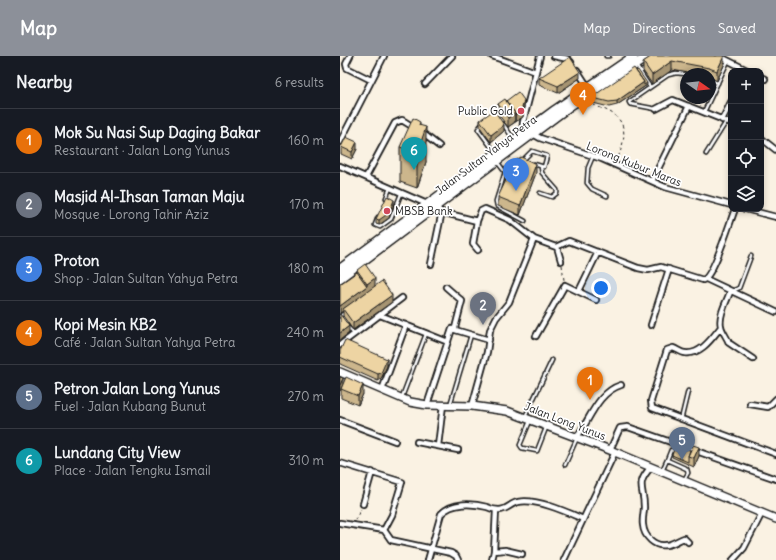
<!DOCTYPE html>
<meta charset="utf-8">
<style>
body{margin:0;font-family:Delius,sans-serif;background:#242831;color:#f1f3f6}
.controls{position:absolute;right:12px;top:12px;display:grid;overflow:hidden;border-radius:8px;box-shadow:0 2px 6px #0003}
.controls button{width:36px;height:36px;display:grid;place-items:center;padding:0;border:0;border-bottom:1px solid #363941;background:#171b24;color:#f1f3f6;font:20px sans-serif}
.compass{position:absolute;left:340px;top:12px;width:36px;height:36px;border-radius:50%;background:#171b24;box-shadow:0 2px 6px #0003;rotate:104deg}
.you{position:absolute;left:261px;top:232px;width:14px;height:14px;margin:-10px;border:3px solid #fff;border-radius:50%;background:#1a73e8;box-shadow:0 0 0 6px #1a73e833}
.badge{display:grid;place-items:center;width:26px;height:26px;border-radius:50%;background:#8c9099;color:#fff;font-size:13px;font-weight:700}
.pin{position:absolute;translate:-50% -33px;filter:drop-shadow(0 1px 2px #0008)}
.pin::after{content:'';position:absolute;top:21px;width:14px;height:12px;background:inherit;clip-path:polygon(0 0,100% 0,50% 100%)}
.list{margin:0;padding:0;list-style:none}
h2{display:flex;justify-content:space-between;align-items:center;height:52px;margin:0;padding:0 16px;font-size:17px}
h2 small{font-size:13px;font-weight:400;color:#9ea1a6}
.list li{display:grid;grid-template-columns:26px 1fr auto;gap:12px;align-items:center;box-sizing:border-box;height:64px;padding:0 16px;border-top:1px solid #363941}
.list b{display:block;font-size:15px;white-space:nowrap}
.list p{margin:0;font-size:13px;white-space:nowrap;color:#9ea1a6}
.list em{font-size:13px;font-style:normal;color:#9ea1a6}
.icon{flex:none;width:22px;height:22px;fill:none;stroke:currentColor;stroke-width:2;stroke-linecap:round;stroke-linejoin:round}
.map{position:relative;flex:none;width:436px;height:504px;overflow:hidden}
header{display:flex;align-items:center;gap:24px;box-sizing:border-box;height:56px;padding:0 20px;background:#8c9099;color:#fff}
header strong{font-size:19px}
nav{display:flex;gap:22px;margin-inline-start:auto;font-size:14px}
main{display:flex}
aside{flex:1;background:#171b24}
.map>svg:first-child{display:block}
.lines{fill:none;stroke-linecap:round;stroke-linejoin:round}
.lane-casing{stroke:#1c1c1c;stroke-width:5.5}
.street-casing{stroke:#1c1c1c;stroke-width:8}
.primary-casing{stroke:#1c1c1c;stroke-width:10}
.highway-casing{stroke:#1c1c1c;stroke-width:11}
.path{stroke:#1c1c1c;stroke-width:1;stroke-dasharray:3 3;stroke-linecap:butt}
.lane{stroke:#fff;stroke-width:2.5}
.street{stroke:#fff;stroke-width:4.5}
.primary{stroke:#fff;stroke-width:7}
.highway{stroke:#fff;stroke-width:8}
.wall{fill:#ccb68c;stroke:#1c1c1c}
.shaded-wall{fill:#a69472;stroke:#1c1c1c}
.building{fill:#edd4a3;stroke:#1c1c1c}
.poi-dot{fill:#d1495b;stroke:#fff;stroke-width:1.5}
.labels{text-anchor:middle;stroke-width:3.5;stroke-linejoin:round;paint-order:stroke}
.poi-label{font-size:11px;fill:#1c1c1c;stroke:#fff;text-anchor:end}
.street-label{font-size:11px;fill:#1c1c1c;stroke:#fff}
</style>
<header>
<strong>Map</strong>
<nav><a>Map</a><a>Directions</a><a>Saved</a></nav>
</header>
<main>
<aside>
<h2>Nearby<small>6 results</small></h2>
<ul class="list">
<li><span class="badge" style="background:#e8710a">1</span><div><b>Mok Su Nasi Sup Daging Bakar</b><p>Restaurant · Jalan Long Yunus</p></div><em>160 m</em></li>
<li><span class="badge" style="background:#6b7280">2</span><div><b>Masjid Al-Ihsan Taman Maju</b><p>Mosque · Lorong Tahir Aziz</p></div><em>170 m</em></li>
<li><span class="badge" style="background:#3f7fe0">3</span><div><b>Proton</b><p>Shop · Jalan Sultan Yahya Petra</p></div><em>180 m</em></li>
<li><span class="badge" style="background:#e8710a">4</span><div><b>Kopi Mesin KB2</b><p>Café · Jalan Sultan Yahya Petra</p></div><em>240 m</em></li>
<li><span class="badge" style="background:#5c6f8a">5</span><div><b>Petron Jalan Long Yunus</b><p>Fuel · Jalan Kubang Bunut</p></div><em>270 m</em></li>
<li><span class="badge" style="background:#0f9aa8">6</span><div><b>Lundang City View</b><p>Place · Jalan Tengku Ismail</p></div><em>310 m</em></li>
</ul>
</aside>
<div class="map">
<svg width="436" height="504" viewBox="0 0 436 504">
<rect width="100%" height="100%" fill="#faf2e3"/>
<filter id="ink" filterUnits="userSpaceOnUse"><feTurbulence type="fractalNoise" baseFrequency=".025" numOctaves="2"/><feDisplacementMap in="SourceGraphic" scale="8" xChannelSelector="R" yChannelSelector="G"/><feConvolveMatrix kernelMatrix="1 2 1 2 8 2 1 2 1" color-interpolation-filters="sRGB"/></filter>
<g filter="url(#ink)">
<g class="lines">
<defs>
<path id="lane" d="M266,0H269
M296,9L300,16L305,13
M300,16L310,31
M370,24L378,27
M316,53L290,48L289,46L328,19L336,17L346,18
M364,56L388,5
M142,68L138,73L155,96
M163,68L173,82
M366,98L386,66
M253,100L248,112L247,127L252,133L267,140
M182,105L192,95L207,100L204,111L194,108
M158,107L165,116L156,145L157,150L185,165
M165,116L173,111
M200,137L212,141L217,137V134L202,117L201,111
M46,142L50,132
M38,161L35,169L40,171L51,163L61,138
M392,235L399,232L411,200
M0,260L6,256
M7,270L14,278
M62,341L86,278
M110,349L131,279
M185,361L212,304
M341,364L348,335
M190,365L180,389L182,392L197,395L206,372
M327,404L331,394L336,396
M225,409L237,382
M322,415L327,404L347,413L348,417L344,424"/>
<path id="street" d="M10,0L6,8L7,12L31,24
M152,0L196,16
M214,0L228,3L231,6
M379,0L409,15
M237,14L248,31
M421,21L425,23
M85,28L112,0
M316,53L333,44L391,67
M382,64L391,46
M81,76L99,90
M193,78L200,82L262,103L325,131L391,149
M182,79L183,66L200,0
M421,82L436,94
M0,86L44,0
M0,110L87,148
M26,121L55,67L62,64L75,72
M312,125L349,50
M405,153L436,161
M101,156L137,165
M217,191L221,205
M138,194L133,188L137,165L141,155L145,153L170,164L194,183L216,191L229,185L298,212L308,214L321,211L363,224C373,221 390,166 395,153
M91,208L101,160L97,149
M366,223L436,256
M106,231L122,245L115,272
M239,235L258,196
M390,236C387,245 378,260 381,270C382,276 387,281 389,287L413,303
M40,259L108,286
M311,269L329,213
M381,271C372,282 361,299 345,297C341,297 337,293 333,292L327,294L311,345L312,352L436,398
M196,280L225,229L256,244
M0,289L62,242
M42,334L66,269
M410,348L428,351L436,343
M87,349L112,273L149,284
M132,350L147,296L150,274L156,262L169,246L194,183
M0,364L55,385
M237,381C250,363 258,336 281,329
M77,386L118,394
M98,390L103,349
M270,394L280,372L288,371L436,423
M0,407L62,426L52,459L44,474L51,484L111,497L116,500L118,504
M311,411C295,429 304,431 304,451C304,457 302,463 303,469C304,481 315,491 326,489C332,489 338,484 344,482L348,486
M23,448L32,416
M0,467L44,474
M154,495L156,454
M88,504L101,458C112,446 132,447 147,451C151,453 155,454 159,454C167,454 171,447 178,446C196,442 227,456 243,463
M152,504L154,495L165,494L182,498
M224,504L275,396
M393,504L404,492L422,457"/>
<path id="primary" d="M0,316L70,346L87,349L132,350L167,355L270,394L436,463"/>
<path id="highway" d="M0,213L215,54L294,0
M0,222L231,49L309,0"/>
</defs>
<use href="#lane" class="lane-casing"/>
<use href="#street" class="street-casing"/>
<use href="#primary" class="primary-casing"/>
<use href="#highway" class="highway-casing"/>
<path class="path" d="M248,46C254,50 262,52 268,55C290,66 285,85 277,104
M222,209L224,224
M15,464L21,453"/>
<use href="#lane" class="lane"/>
<use href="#street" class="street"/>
<use href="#primary" class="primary"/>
<use href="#highway" class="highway"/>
</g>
<path class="wall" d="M312,0L384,9L377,25L370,21V18H354L332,14L312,28L303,15V6Z
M199,22H240L218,37L199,29Z
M307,29L277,49L269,51L253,47L252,45V41Z
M166,45L184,51L183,55V61L168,71L158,58V48Z
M140,64L164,75L151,86L140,71Z
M80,69L86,106L77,132L60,126V91Z
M1,91L17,93L12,103L1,98Z
M196,117L180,159L158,150V141Z
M54,148L49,162L39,169L36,168V163Z
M17,214L35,229L52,246L13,274L3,260V255L0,257V228L17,216Z
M0,295L47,310L41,323L38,325L0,308Z
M0,321L3,329L23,338L18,349L1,342V333L0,335Z
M332,399L359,400L354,411L332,401Z"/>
<path class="shaded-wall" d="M384,0V9L377,25V15Z
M332,5V14L312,28V19Z
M240,16V22L218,37V30Z
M304,26L307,27V29L277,49V45Z
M184,44V51L183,55V61L175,66V59L182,52Z
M175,57V66L168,71V62Z
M80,66V87L86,71V106L77,132V98L79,69Z
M164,69V75L151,86V79Z
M17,86V93L12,103V96Z
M196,108V117L180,159V150Z
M54,144V148L49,162L39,169V164Z
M35,222V232L3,253V255L0,257V250L27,230V228Z
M52,239V246L13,274V267Z
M9,270V277L0,284V277Z
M47,303V310L41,323L38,325V318Z
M3,322V329L0,335V329Z
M23,329V338L18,349V340Z
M359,391V400L354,411V402Z"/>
<path class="building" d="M312,0H384L377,15L369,12L332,5L312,19L303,6Z
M230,1L240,16L218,30L199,22Z
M294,12L304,26L277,45L269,46L253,42L252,41Z
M298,14L307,27L304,29V26L296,15Z
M178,36L184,44L182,52L183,54L175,59V57L166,45Z
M165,43L175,57L168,62L158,48Z
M154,54L164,69L151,79L140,64Z
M73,62L80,66L79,69L86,71L77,98L60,91Z
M6,81L17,86L12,96L1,91Z
M181,101L196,108L180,150L158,141L175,105Z
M47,140L54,144L49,157L39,164L36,163Z
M25,208L35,222L27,228L17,214Z
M17,216L27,230L0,250V228Z
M42,225L52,239L13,267L3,253Z
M0,258L9,270L0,277Z
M5,284L47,303L41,317L38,318L0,301V295Z
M0,321L3,322L0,329Z
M6,321L23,329L18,340L1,333Z
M336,388L350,394L348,400V406L332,399Z
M353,389L359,391L354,402L348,400Z"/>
</g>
<g class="poi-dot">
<circle cx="181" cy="55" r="4"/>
<circle cx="47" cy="155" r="4"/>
</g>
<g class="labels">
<g class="poi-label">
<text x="173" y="59">Public Gold</text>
<text x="55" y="159" text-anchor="start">MBSB Bank</text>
</g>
<g class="street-label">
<text transform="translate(146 99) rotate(-37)" y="4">Jalan Sultan Yahya Petra</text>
<text transform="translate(294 108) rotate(22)" y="4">Lorong Kubur Maras</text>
<text transform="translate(225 365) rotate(21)" y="4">Jalan Long Yunus</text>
</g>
</g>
</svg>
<div class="controls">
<button>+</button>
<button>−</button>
<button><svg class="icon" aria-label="locate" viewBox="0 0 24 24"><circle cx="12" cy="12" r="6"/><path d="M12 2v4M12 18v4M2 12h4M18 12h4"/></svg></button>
<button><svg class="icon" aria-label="layers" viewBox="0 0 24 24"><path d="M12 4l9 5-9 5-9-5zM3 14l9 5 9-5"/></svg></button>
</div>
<svg class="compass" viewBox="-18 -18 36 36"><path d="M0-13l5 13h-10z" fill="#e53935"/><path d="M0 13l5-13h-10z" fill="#9ea1a6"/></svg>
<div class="you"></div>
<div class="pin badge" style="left:250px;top:344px;background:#e8710a">1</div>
<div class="pin badge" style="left:143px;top:269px;background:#6b7280">2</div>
<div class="pin badge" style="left:176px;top:135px;background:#3f7fe0">3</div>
<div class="pin badge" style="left:243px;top:59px;background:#e8710a">4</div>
<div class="pin badge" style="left:342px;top:404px;background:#5c6f8a">5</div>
<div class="pin badge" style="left:74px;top:114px;background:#0f9aa8">6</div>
</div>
</main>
